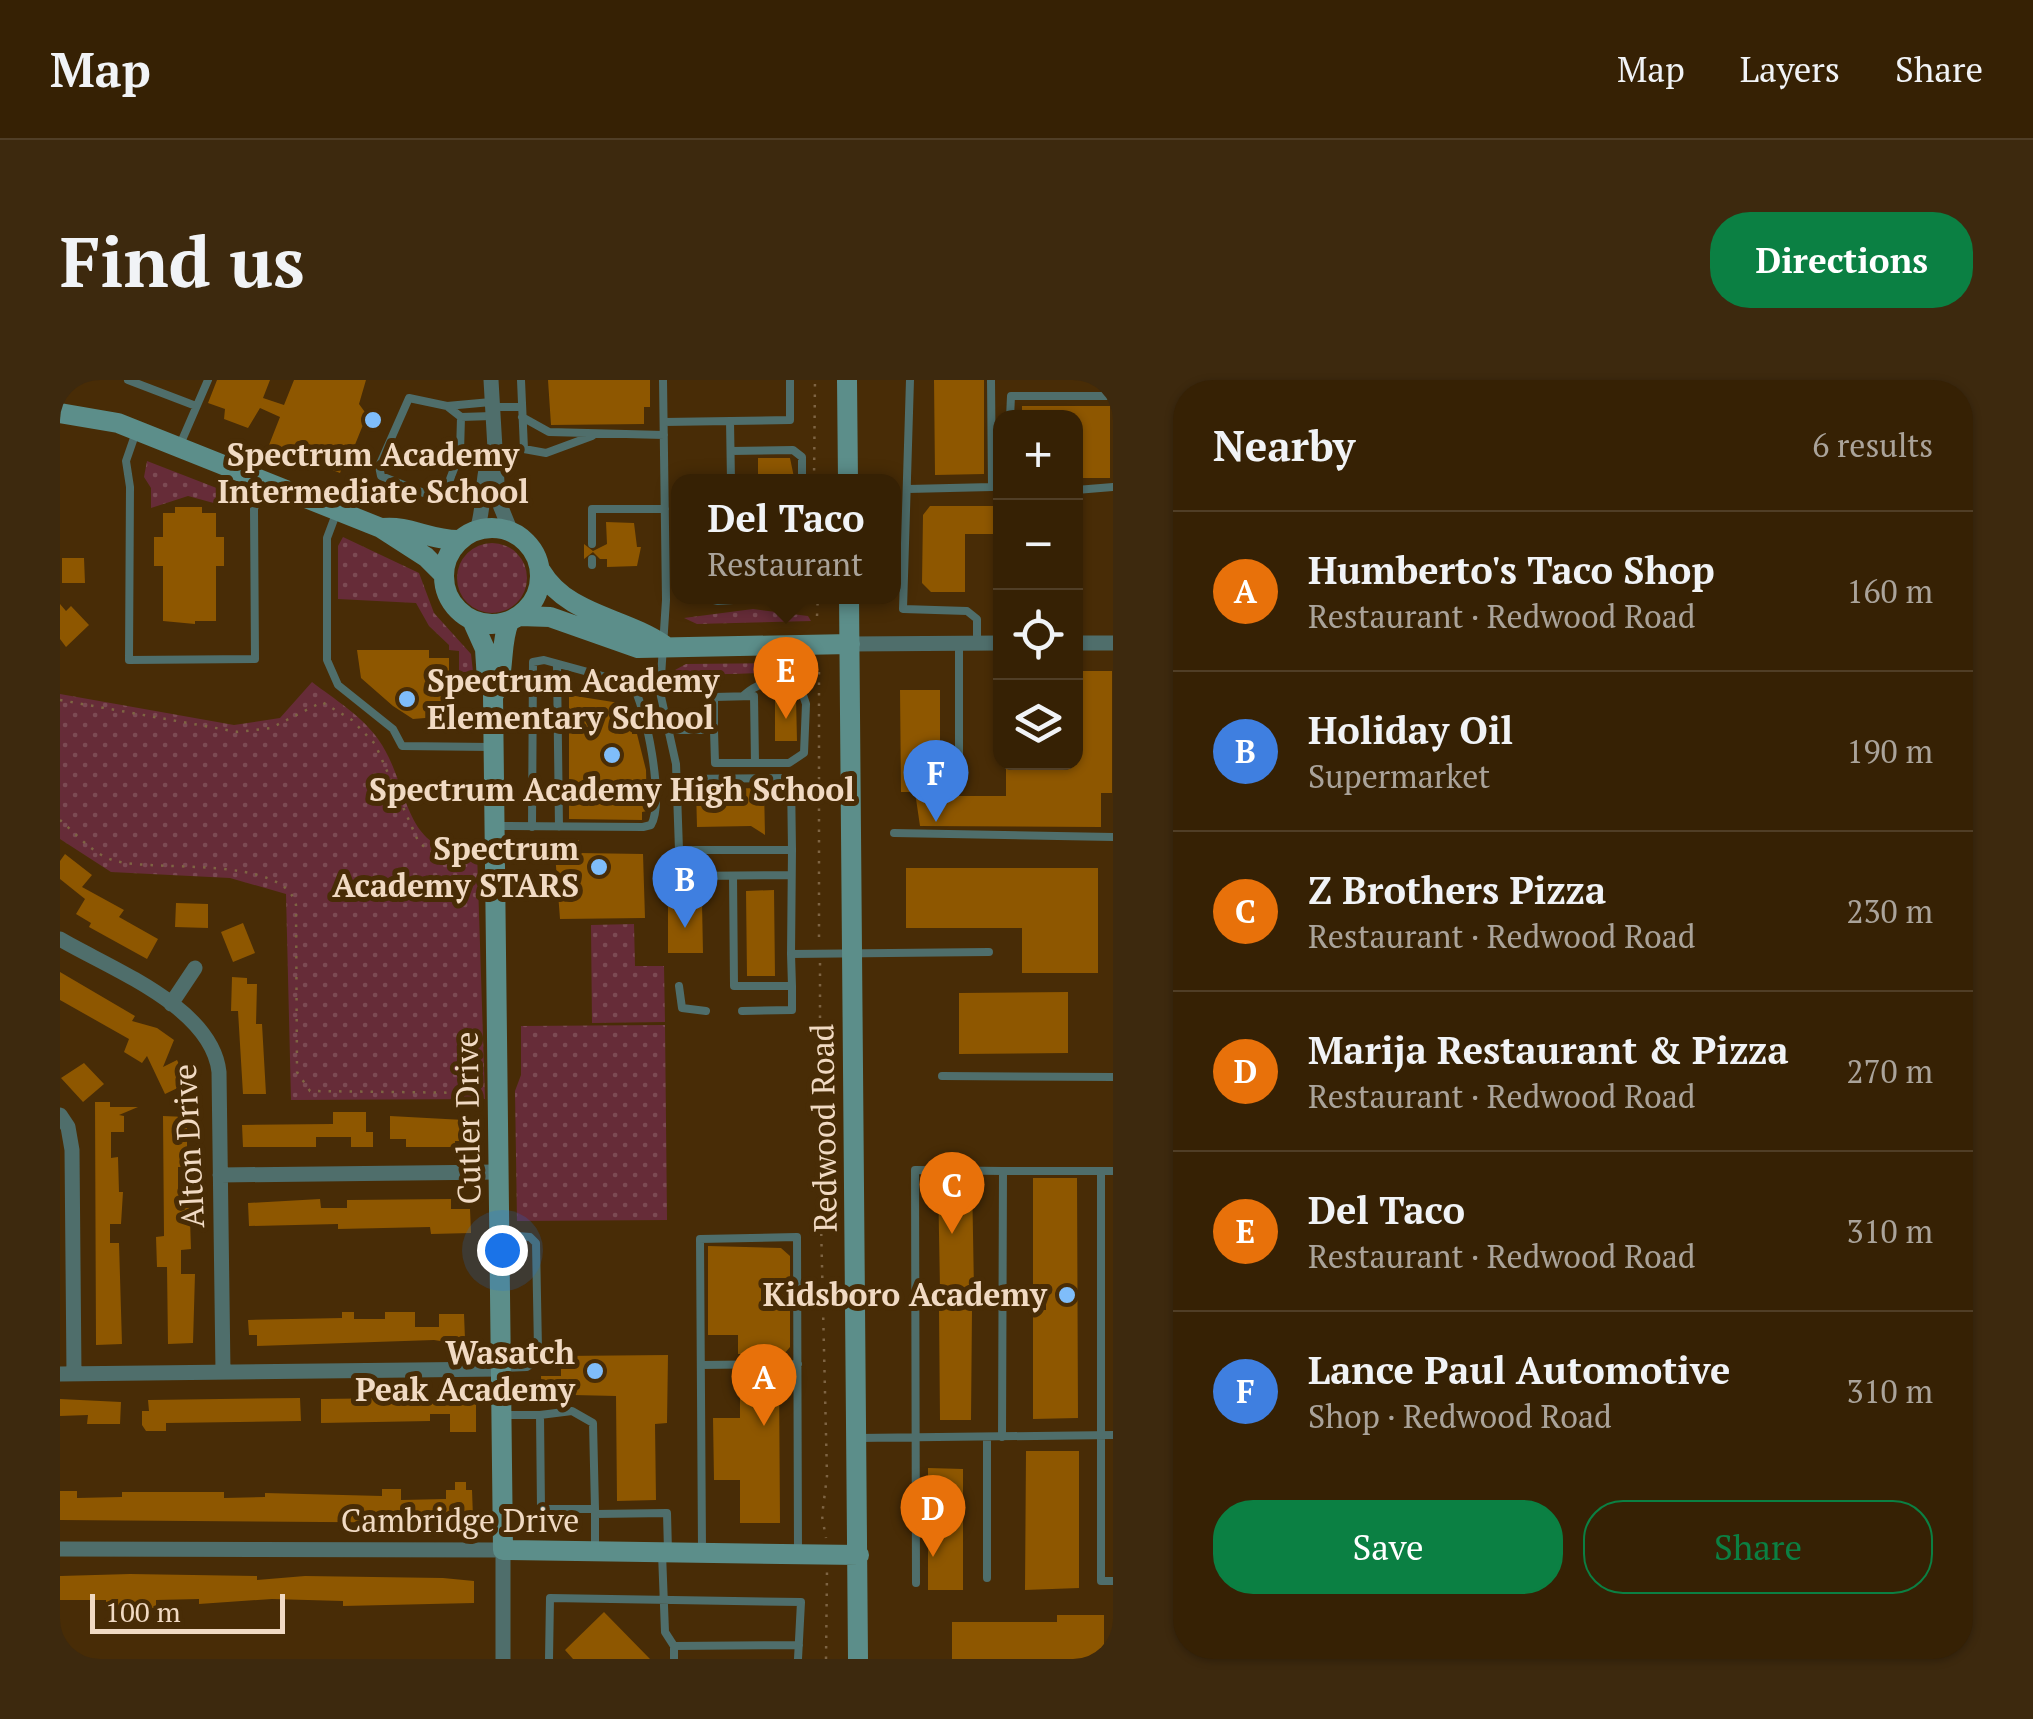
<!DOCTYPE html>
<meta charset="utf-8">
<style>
body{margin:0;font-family:"PT Serif",serif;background:#3d290e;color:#f1f3f6}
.controls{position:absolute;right:30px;top:30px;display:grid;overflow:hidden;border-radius:20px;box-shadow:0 2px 8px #0004}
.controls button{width:90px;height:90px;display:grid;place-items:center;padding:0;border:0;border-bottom:2px solid #503e26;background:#362104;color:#f1f3f6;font:50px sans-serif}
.scale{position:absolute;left:30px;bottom:25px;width:195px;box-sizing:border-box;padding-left:10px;border:5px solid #f1dac3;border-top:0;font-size:28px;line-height:35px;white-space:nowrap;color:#f1dac3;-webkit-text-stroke:8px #482c06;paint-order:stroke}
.you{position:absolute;left:442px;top:870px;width:35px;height:35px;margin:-25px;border:8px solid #fff;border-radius:50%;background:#1a73e8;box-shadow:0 0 0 15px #1a73e833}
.badge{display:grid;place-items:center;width:65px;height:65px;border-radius:50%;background:#0b8043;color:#fff;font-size:32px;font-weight:700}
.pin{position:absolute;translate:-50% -82px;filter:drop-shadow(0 2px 5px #0008)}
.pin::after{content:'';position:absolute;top:52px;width:35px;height:30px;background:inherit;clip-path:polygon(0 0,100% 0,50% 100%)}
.popup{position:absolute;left:611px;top:94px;width:230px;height:130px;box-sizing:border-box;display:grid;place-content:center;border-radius:20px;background:#362104;filter:drop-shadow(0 2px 8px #0005);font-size:32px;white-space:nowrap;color:#aaa39a}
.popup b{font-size:38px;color:#f1f3f6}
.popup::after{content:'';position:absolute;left:50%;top:100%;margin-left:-20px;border:20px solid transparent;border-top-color:#362104}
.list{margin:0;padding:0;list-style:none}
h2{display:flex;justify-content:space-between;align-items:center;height:130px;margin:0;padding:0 40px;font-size:42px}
h2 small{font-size:32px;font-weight:400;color:#aaa39a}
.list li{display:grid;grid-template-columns:65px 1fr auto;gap:30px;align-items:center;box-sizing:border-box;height:160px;padding:0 40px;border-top:2px solid #503e26}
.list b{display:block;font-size:38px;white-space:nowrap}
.list p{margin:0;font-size:32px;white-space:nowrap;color:#aaa39a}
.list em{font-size:32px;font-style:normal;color:#aaa39a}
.actions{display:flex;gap:20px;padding:30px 40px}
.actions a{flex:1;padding:22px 0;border:2px solid #0b8043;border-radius:40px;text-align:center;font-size:35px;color:#0b8043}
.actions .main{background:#0b8043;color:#fff}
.icon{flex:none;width:55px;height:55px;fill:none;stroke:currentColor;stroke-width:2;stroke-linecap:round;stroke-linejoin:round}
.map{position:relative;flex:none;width:1053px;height:1279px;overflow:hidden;border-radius:40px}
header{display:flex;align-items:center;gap:60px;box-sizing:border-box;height:140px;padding:0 50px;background:#362104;border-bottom:2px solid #503e26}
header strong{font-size:48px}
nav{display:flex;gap:55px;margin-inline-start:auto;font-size:35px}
.intro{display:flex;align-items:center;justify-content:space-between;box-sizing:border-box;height:240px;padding:0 60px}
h1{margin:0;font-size:70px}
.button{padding:25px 45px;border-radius:40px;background:#0b8043;color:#fff;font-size:35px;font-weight:700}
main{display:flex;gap:60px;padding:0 60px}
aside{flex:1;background:#362104;border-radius:40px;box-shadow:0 2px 8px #0004}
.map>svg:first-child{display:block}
.green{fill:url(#green-dots)}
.building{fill:#8e5700}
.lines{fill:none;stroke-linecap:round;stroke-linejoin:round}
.path{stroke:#7e6443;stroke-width:2.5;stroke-dasharray:2.5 8;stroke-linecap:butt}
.lane{stroke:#4f6e6b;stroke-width:8}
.street{stroke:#4f6e6b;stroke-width:15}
.secondary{stroke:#5c8e8a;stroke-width:20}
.poi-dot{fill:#7fbdfa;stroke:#482c06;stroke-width:4}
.labels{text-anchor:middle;stroke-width:10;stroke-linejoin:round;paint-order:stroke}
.poi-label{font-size:32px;font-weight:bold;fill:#f1dac3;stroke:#482c06;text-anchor:end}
.street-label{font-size:32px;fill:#f1dac3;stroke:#482c06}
</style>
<header>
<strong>Map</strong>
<nav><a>Map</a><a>Layers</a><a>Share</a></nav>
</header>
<div class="intro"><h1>Find us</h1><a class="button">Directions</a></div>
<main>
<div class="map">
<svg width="1053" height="1279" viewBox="0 0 1053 1279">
<defs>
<pattern id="green-dots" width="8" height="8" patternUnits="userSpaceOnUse" patternTransform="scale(2.5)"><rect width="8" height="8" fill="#662c38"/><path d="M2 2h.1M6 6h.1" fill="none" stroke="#7c4a53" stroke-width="1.8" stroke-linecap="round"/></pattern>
</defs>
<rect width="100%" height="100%" fill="#482c06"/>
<path class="green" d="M87,81L172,114V128L128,116L91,128V108L84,97Z
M283,157L359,193L374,233L411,274L413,292H399V271L389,270V265L369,246L356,223L278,219V166Z
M397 198a35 35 0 1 1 70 0a35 35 0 1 1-70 0Z
M693,229L748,236L751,241L637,244L624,238Z
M626,284L742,283L749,284L747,291C720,291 636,299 615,290Z
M252,302C274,319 302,336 318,359C352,406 340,477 417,472L425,719L231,720L226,514L170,498L51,492L0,459V314L174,345L220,338Z
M574,544L575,586H604L605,642L532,643L531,545Z
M605,645L607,840L457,841L455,711L461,695V646Z"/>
<path class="building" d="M157,0H210L203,18L224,25L234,0H306L299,24L307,35L290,77L287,75L280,93L209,65L220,37L200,28L188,48L164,39L165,29L148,23Z
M488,0H590V27H584V44L491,45Z
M874,0H924V94L875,95Z
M962,26H1050V98H1016V38H962Z
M698,78H730L735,102H698Z
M870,126H934V154H905V212H871L862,203L863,135Z
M115,127H142V133H156V157H164V186H156V241H135V244L103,241V186H94V157H103V133H115Z
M546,142L574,143L577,167H581L577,186L547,187V179H540L533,172L524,179V164L533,171L547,164Z
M2,178H24L25,203H2Z
M0,224L6,231L11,226L29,245L6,267L0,259Z
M297,270H369V278H389V336L353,339L333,326L301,298Z
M1016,291H1052V413H1041V447L860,446L855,412H841L840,310H880V416H946V382H1016Z
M509,315L572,325V354H577L586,390L587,431L582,432V440L509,439Z
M715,317H736L737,361H715Z
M704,408L705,455L691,446L637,447L636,409Z
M494,460H519V473L583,474L585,538L500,539Z
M5,474L32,495L22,507L64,530L59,537L98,559L87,579L29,547L31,543L16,534L25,519L0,499V481Z
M846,488H1038V593H962V548H846Z
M714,510L715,596H687L686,511Z
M116,523L148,524V548L115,547Z
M608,523H642L643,573H608Z
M183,543L195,573L173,582L161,552Z
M0,592L75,636L72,641L97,648L114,660L103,687L117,680L128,703L105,714L87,676L82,683L64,672L69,659L0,620Z
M172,597L187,598V604H197L196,644H202L206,714H183L178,631H171Z
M1008,612V673L899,674V613Z
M24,683L44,704L23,722L1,698Z
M35,722H50V727H78L59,735L64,736V752H51V778L58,777L59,812H63L61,844H50V863H59L62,964L36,965Z
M273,732H306V752H313V767H291V757H256V767H183L182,745L273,744Z
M103,736L127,737V787H118V811H129L131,869L121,870V894H135L133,963L108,964L107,887H97L96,857L104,856Z
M330,736L404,740V761H395V767H346V759H330Z
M878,798H912L914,910L880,909Z
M973,798H1017L1018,1038L973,1039V930H986V911H973Z
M260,819L261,828H287V820L391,819V829H410L411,853L371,854L370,847L278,849V844L189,846L188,823Z
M648,866L721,868L730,876V967L724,974H678V955H648Z
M879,929H912L911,1040H880Z
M282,932H294V939H325V932H355V947H379V934H404L405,959H393V963L374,960L197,966V955H189L188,940L282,938Z
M608,975L607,1043L595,1044L596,1120L557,1121L556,1016L513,1015L508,1021L502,1016L497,1023H482L481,996H501V976Z
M702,993H719L720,1143H680V1100H654L653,1038H680V994Z
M416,1017V1052H390V1034H370V1041L261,1043V1019Z
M240,1018L241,1041L106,1043V1051H86L82,1045V1031H89L88,1020Z
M0,1019L61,1022L60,1044H27L28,1035L0,1036Z
M966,1071H1019V1208L965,1210Z
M868,1088L903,1089V1210H868Z
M395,1102H406V1110H412L413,1137H400V1143L0,1140V1111H17V1118L62,1117V1112H164V1118L205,1117V1113L322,1116V1109H341V1120L386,1119V1110H395Z
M70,1194L197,1196V1200L245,1196L383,1198L414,1201V1223L283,1226V1221L212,1219L139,1224V1219L96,1220V1228L46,1227V1220H0V1196Z
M544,1232L590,1279H513L505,1270Z
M997,1235H1044V1279H892V1242H997Z"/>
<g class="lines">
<path class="path" d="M754,101L755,0
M757,236L758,216
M759,292V565
M0,320L178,352L211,348L262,322L292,340L315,364L359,463L380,477L417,479
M0,440C16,454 35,476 56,481C96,492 225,475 236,525L237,692L250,711L418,713
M760,583V642
M761,843L767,1096L762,1136L766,1158
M766,1279L767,1191"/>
<path class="lane" d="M68,0L136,26
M461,0L464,69L486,73L532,56
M603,0L606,220L600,312L616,384L619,470H732L731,398L618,399
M850,0L843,229L907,231L917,239V263
M387,26L431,22
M432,27H461
M401,37L400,73L384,115L374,117L321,96L319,86L349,18L387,26L401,37L432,36
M462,37L489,52L604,55
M950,38L951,16H1053
M670,41L671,101
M604,42L730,40V0
M75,55L66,81L70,107L69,280L195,279L194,129L203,103
M119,67L148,0
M671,71L733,70L742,77V101
M848,109L932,107L931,0
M1016,110L1053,107
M276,134L267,158V280L278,305L333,349L342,366L431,367
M532,164V129H605
M532,179V185
M638,216L658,221
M650,216L658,221L732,216
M899,264V395
M497,286L499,447
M683,316C699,301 719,298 740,306L746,324L744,373L729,383H695
M608,350H654V317L694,316L695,383H655L654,350
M435,446L583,447L591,445C605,422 586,326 572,304L484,280L473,282L472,447
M834,453L1053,457
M619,470L620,496L730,495
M673,496L674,606H732L731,574L929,572
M731,574L732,470
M619,606L622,628L646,631
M682,631L732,630V606
M882,696L1053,697
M943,791H1053
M1041,791V1201H1053
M444,855L470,857L476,863L478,969V980L467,987L445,988
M856,918L943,917
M641,985L738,984
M444,1035H480L481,1129H535V1167
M480,1035L512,1031L533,1043L535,1129
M927,1057V1198
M798,1058L1053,1055
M535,1134L607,1133L608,1171
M642,1169L640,859L737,857L738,1172
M602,1173L605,1252L614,1266V1279
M856,1203L855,790L943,791L942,1057
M614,1266L739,1265
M489,1279L490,1218L741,1222L738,1279"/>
<path class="street" d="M431,0L438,120L451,152
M417,150C426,124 420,96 432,72
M1016,263H1053
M790,264L941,263
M0,559C51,589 152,627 159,692L163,992
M111,624L135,588
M0,735L8,747L12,770L14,994
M160,795L438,792
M0,994L441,989
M0,1169L443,1170V1279"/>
<path class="secondary" d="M787,0L788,101
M0,33L58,43L321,148L366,177L384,195
M384 196a48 48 0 1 1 96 0a48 48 0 1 1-96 0Z
M323,148C348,145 372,161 400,160
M481,191C507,235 563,237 604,265
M789,216L798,1279
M460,236L490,237L578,268L790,264
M412,240L425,269L427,300
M449,242C439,265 446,296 433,316L443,1170L799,1175"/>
</g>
<g class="poi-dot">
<circle cx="313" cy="40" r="10"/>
<circle cx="347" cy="319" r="10"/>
<circle cx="552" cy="375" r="10"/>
<circle cx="539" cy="487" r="10"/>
<circle cx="1007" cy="915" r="10"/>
<circle cx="535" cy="991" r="10"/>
</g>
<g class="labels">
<g class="poi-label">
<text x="313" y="86" text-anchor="middle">Spectrum Academy<tspan x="313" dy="37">Intermediate School</tspan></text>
<text x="367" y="312" text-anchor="start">Spectrum Academy<tspan x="367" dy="37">Elementary School</tspan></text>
<text x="552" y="421" text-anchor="middle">Spectrum Academy High School</text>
<text x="519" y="480">Spectrum<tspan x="519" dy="37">Academy STARS</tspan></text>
<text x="987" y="926">Kidsboro Academy</text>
<text x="515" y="984">Wasatch<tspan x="515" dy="37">Peak Academy</tspan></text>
</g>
<g class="street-label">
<text transform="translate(408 738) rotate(-91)" y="11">Cutler Drive</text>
<text transform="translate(764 748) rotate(-91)" y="11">Redwood Road</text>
<text transform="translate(129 766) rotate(-93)" y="11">Alton Drive</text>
<text x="400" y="1152">Cambridge Drive</text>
</g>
</g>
</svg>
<div class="controls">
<button>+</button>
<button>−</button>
<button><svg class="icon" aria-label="locate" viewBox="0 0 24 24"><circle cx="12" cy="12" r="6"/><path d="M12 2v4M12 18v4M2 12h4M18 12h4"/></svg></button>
<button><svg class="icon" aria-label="layers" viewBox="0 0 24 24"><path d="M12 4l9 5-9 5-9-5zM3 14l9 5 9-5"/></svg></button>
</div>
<div class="scale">100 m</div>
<div class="you"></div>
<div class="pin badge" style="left:704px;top:1046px;background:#e8710a">A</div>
<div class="pin badge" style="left:625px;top:548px;background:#3f7fe0">B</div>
<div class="pin badge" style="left:892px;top:854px;background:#e8710a">C</div>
<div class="pin badge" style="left:873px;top:1177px;background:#e8710a">D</div>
<div class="pin badge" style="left:726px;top:339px;background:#e8710a">E</div>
<div class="popup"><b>Del Taco</b>Restaurant</div>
<div class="pin badge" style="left:876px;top:442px;background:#3f7fe0">F</div>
</div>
<aside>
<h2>Nearby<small>6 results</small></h2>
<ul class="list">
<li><span class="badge" style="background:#e8710a">A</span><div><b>Humberto's Taco Shop</b><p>Restaurant · Redwood Road</p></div><em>160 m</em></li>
<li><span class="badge" style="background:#3f7fe0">B</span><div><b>Holiday Oil</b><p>Supermarket</p></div><em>190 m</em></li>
<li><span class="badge" style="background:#e8710a">C</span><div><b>Z Brothers Pizza</b><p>Restaurant · Redwood Road</p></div><em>230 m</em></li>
<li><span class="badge" style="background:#e8710a">D</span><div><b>Marija Restaurant &amp; Pizza</b><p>Restaurant · Redwood Road</p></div><em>270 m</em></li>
<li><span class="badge" style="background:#e8710a">E</span><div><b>Del Taco</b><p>Restaurant · Redwood Road</p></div><em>310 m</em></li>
<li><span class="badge" style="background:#3f7fe0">F</span><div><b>Lance Paul Automotive</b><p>Shop · Redwood Road</p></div><em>310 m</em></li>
</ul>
<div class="actions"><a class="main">Save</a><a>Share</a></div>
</aside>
</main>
